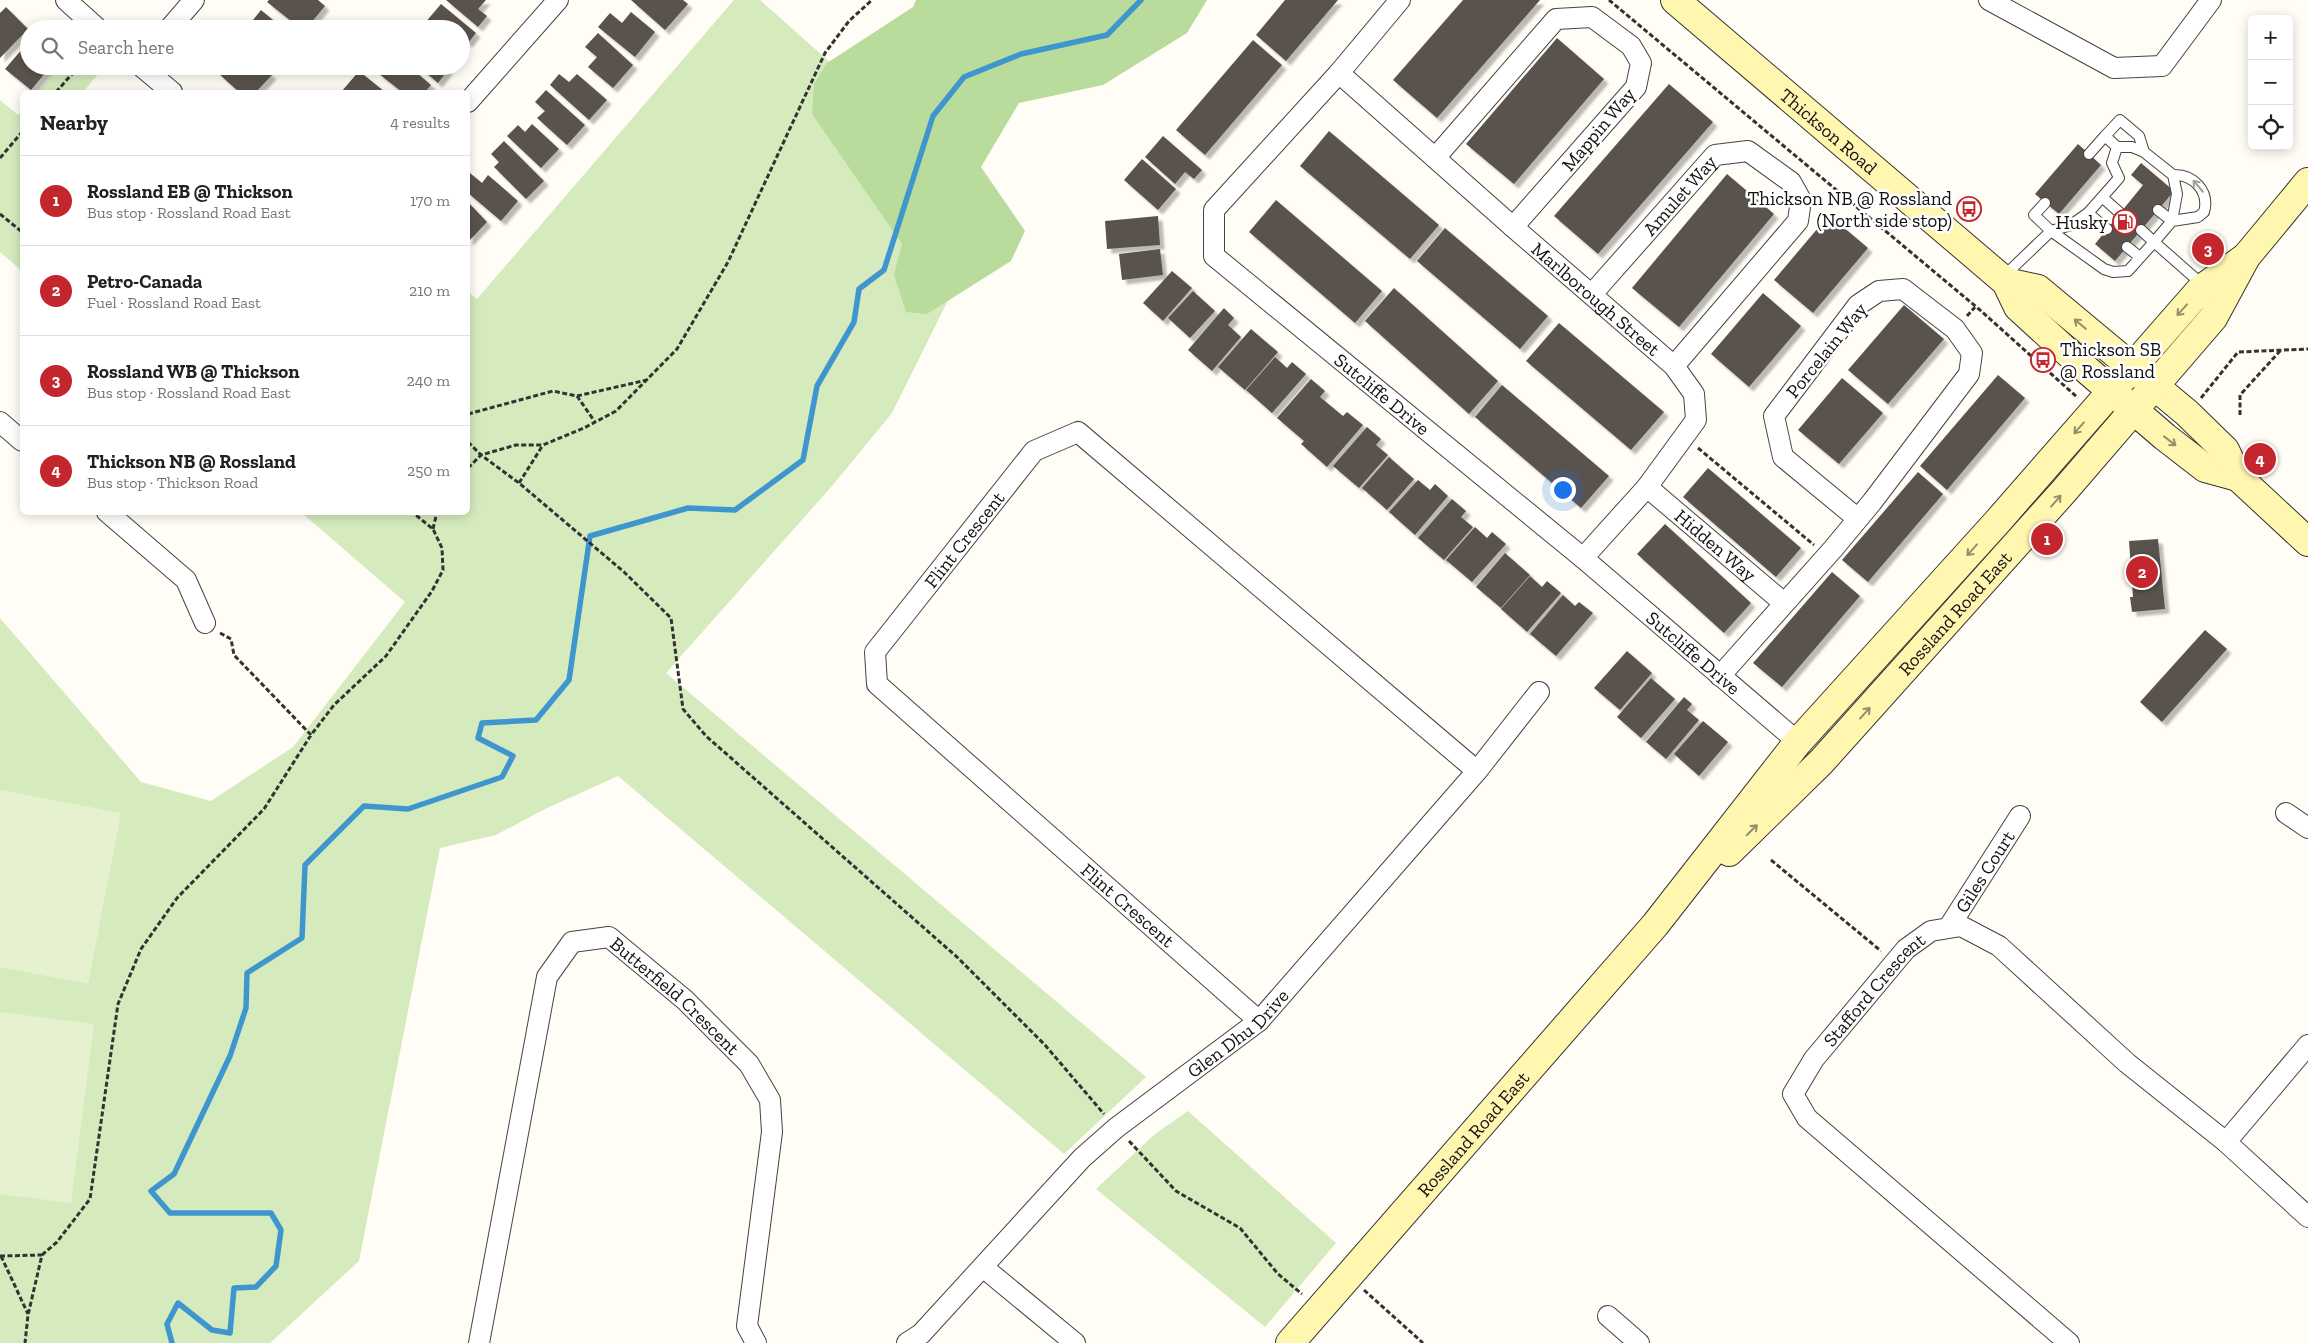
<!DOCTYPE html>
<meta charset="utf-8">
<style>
body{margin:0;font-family:"Zilla Slab",serif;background:#f6f6f6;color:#202124}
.controls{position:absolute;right:15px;top:15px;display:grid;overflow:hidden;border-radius:8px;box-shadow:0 2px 12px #0003}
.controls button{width:45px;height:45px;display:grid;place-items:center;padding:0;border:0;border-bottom:1px solid #e0e0e0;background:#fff;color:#202124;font:25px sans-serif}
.you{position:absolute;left:1562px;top:489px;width:18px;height:18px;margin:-12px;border:4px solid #fff;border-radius:50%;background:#1a73e8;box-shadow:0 0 0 8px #1a73e833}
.badge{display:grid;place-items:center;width:32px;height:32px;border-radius:50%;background:#c4262e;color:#fff;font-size:16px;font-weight:700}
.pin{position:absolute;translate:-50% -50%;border:2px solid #fff;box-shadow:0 1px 5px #0006}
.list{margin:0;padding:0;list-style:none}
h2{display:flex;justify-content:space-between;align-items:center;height:65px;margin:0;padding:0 20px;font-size:21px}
h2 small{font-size:16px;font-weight:400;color:#757577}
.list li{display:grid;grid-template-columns:32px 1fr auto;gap:15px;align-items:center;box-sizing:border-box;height:90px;padding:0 20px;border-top:1px solid #e0e0e0}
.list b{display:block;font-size:19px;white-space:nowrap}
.list p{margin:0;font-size:16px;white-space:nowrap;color:#757577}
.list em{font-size:16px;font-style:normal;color:#757577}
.icon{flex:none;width:28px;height:28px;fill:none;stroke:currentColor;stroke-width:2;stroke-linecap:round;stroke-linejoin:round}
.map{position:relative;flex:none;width:2308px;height:1343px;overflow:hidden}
.search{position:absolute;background:#fff;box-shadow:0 2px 12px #0003;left:20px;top:20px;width:450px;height:55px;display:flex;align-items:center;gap:12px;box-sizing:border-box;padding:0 18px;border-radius:28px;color:#757577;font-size:19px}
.panel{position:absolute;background:#fff;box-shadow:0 2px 12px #0003;left:20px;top:90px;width:450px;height:425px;border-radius:8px}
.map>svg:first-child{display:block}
.green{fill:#d5ebbd}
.forest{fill:#b9dc9c}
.pitch{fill:#e6f2cf}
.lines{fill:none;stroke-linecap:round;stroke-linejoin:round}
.stream{stroke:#3f96cf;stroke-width:5.5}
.building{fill:#5a524d;filter:url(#shadow)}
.lane-casing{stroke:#444;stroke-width:12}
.street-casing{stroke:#444;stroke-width:22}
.secondary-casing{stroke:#333;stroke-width:30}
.path{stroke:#333;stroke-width:3;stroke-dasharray:5 2.5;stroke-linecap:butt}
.lane{stroke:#fff;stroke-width:10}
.street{stroke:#fff;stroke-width:20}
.secondary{stroke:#fff6b0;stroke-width:28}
.oneway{stroke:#a0a0a0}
.oneway2{stroke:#948f68}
.labels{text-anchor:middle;stroke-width:5;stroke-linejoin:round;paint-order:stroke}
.street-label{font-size:19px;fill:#111;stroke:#fff}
.poi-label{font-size:19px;fill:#111;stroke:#fff;text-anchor:end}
</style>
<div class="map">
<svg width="2308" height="1343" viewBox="0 0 2308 1343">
<defs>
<filter id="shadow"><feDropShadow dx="4.5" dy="4.5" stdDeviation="1" flood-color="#0004"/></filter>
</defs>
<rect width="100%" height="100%" fill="#fffdf5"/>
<path class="green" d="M734,0H760L951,170L992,212L892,413L832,486L666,673L1146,1077L1064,1154L618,776L545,809L496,835L440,848L359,1261L270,1343H0V618L141,782L211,801L293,747L405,602L302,513L468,512V292L477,299Z
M60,66H105L83,92H38Z
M0,100L18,115L22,110V271L0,252Z
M1188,1111L1336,1243L1265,1327L1096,1189L1155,1134Z"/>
<path class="forest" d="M916,0H1207L1187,33L1103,85L1019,103L981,167L1025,231L1011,261L927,314L906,312L894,275L902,244L812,114L814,84L827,63L913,7Z"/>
<path class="pitch" d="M0,790L121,813L88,984L0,967Z
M0,1012L94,1024L71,1203L0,1194Z"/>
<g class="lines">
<path class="stream" d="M172,1343L167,1324L178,1303L212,1330L230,1333L234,1288L256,1287L276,1266L281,1230L271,1213H170L151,1191L174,1174L230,1056L246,1008L247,973L302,938L305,865L364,806L408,809L502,777L513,756L478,738L482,723L536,720L569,680L590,536L688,508L735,510L803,460L817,386L854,322L859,289L884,270L933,116L964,77L1021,54L1107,35L1141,0"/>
</g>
<path class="building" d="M269,0H318L325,6L306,29H301L267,2Z
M446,0H486L478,9L487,16L478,27Z
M631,0H683L688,4L665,30Z
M1285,0H1338L1286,61L1256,35Z
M1463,0H1540L1437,118L1393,80Z
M441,4L476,33L468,43L461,37V29H430L424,24Z
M6,7L28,29L0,58V13Z
M261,10L284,29H254L249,25Z
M631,12L655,32L635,57L598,27L610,13L622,23Z
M598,33L633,65L613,88L588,67L597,57L585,47Z
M1557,38L1604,79L1514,184L1466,144Z
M1253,40L1282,65L1205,155L1176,130Z
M29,41V66H51L31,90L5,69Z
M227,66H262L272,75L256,92H239L219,74Z
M384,66H409L431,85L425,92L412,91L402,92L379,74Z
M418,66H444L448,70L438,83Z
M359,71L385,92H344L342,91Z
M559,74L569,82L577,74L607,100L589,120L550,85Z
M1669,84L1713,122L1598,254L1554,216Z
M546,90L585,125L567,145L537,118L545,111L535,102Z
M532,124L559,149L541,168L507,136L518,125L525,132Z
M1329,131L1439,225L1410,259L1300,166Z
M1163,136L1202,170L1194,179L1185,172L1175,184L1145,157Z
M504,141L544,181L526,199L494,167L499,162L491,154Z
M2078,144L2101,165L2059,214L2035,194Z
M1142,159L1176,189L1158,210L1124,180Z
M2141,163L2174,191L2115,261L2095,244L2143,185L2131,175Z
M470,173L482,183L488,175L518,201L501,221L468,193V177Z
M1727,174L1774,214L1679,327L1632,288Z
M1276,200L1382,291L1355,323L1249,232Z
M468,202L487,222L469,241L468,240Z
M1829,215L1868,248L1813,313L1774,280Z
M1158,216L1160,245L1107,249L1105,221Z
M1445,228L1548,316L1520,349L1417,261Z
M1160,249L1163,275L1122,280L1119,254Z
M1172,271L1192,288L1163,321L1143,303Z
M1394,288L1498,381L1469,414L1365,321Z
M1193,291L1215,311L1190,338L1168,318Z
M1763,293L1801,326L1749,387L1711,354Z
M1904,305L1944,339L1888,404L1848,370Z
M1224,308L1234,318L1228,325L1241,337L1212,371L1188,350Z
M1559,323L1664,412L1631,450L1526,361Z
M1251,329L1278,352L1245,390L1218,367Z
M1275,357L1287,368L1292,362L1306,374L1272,413L1246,390Z
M1998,375L2025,398L1947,490L1920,466Z
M1842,378L1883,413L1839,464L1798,430Z
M1311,379L1325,391L1320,397L1343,416L1347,412L1363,425L1327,467L1301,444L1304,441L1277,418Z
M1502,385L1609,476L1581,508L1475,417Z
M1367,427L1381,439L1376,445L1388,455L1359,488L1333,466Z
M1389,457L1414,479L1387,510L1362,488Z
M1708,468L1801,548L1776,577L1683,497Z
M1918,472L1943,494L1868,582L1842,560Z
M1418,480L1430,490L1435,484L1448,496L1415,535L1389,512Z
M1452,499L1466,511L1461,517L1473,527L1444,560L1418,538Z
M1665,524L1751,603L1724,633L1637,554Z
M1475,527L1487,538L1492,532L1506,544L1472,582L1446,560Z
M2158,539L2165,609L2132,612L2130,597H2133L2129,541Z
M1505,553L1530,575L1501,608L1476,587Z
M1832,572L1860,596L1782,687L1753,663Z
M1530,576L1542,587L1547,581L1561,593L1527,632L1501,609Z
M1563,595L1575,606L1579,602L1593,613L1556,656L1530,634Z
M2205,630L2227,649L2162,722L2140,702Z
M1627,651L1652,673L1620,710L1594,688Z
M1651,678L1675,699L1641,738L1617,717Z
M1684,697L1692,704L1687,710L1699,720L1666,759L1646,742Z
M1703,721L1728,742L1699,776L1674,754Z"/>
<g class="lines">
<defs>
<path id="lane" d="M2117,147L2105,136L2120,120L2139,136L2144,152
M2089,154L2105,136
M2102,197L2120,213
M2045,203L2034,215L2051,231L2104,269L2113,272L2128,271L2154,242L2204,286
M2158,210L2172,221L2198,217L2204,212C2210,191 2193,174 2173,175
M2088,213L2107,229
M2127,247L2140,257
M2002,278L2051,231L2071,225L2088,213L2119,178L2112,163L2117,147H2132L2144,152L2173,175L2177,194L2172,221L2154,242L2141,230"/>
<g id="street">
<path d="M66,0L98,29"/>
<path id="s1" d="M1400,0L1339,73L1214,210V256L1583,558L1798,742"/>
<path d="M1989,0L2114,68L2162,66L2211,0"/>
<path d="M169,29L194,0"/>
<path d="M141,66L172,92"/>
<path id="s2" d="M1339,73L1513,227L1674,366L1694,394L1696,420L1647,487L1583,558"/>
<path d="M468,102L558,0"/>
<path d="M1435,158L1556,19L1592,17L1631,46L1641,63L1636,87L1513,227"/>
<path id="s3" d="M1592,294L1715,155L1748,151L1791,182L1801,200L1798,221L1674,366"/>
<path d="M0,422L22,441"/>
<path id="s4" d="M1647,487L1784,603"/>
<path d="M107,512L186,580L205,623"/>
<path d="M1720,676L1833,549L1872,502L1969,374L1972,353L1955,329L1903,289L1879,291L1858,305L1774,416L1783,457L1858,519"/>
<path d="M2286,813L2308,828"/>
<path id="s5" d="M1949,927L2020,816"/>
<path id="s6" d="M1259,1021L877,684L875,652L1034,451L1078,432L1477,771"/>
<path d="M2226,1142L2308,1045"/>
<path d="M984,1268L1075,1343"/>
<path d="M1608,1316L1639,1343"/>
<path id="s7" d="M479,1343L547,977L572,942L609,937L685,1000L749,1064L770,1100L772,1132L747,1326L756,1343"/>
<path id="s8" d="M907,1343L921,1334L1082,1158L1116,1128L1259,1021L1477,771L1539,692"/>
<path id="s9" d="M2069,1343L1807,1118L1793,1094L1814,1059L1906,949L1931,931L1961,926L1999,946L2127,1063L2226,1142L2308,1217"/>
</g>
<g id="secondary">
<path id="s10" d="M1675,0L2006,282L2018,307L2087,370L2165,437L2205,468L2238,477"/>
<path d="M2006,282L2038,289L2187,413L2225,450L2238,477L2308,542"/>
<path id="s11" d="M1729,852L1821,762L2064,491L2213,318L2246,257L2308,182"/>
<path id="s12" d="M1290,1343L1655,925L1798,742L1998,521L2200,290L2246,257"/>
</g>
</defs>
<use href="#lane" class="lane-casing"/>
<use href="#street" class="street-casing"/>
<use href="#secondary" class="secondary-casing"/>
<path class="path" d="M1609,0L1980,310L2078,398
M56,92L79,66
M0,158L22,132
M0,214L22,232
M1967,316L1975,307
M577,396L647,380
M2201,398L2238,352L2308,349
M468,414L553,391L577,396L595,422
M2240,415V395L2280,351
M468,442L481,455L519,483L624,572L671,618L683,709L706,736L957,957L1045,1045L1104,1114
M1698,448L1814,545
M468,468L481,455L516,445H543L584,428L616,411L677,349L728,262L825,53L849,21L872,0
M519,483L543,445
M433,529L437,512
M220,633L231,639L234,655L311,735
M1771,860L1881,951
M1129,1141L1176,1191L1240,1228L1278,1274L1302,1294
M42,1255L57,1242L90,1199L118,1004L141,949L177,898L264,809L311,735L334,705L386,656L432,591L443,570L442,548L433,529L412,512
M0,1256L42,1255L28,1315L25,1343
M1,1256L28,1314
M1364,1290L1423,1343"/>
<use href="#lane" class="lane"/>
<use href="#street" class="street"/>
<use href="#secondary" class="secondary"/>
</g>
<defs><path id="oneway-shaft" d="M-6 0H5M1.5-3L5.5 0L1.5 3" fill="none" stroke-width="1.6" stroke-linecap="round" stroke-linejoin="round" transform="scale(1.25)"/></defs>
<use class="oneway" href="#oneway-shaft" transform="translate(2198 186) rotate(-130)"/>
<g class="oneway2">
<use href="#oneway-shaft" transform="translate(2182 310) rotate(132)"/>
<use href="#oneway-shaft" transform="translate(2080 324) rotate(-140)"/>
<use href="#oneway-shaft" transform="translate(2079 428) rotate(131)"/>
<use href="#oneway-shaft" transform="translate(2170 441) rotate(38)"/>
<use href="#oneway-shaft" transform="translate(2056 501) rotate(-49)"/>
<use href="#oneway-shaft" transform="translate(1972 550) rotate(132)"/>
<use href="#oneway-shaft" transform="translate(1865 713) rotate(-48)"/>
<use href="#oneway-shaft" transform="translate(1752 830) rotate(-45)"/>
</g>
<defs>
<symbol id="bus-ring" viewBox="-11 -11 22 22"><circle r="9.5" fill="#fff" stroke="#c4262e" stroke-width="1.5"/><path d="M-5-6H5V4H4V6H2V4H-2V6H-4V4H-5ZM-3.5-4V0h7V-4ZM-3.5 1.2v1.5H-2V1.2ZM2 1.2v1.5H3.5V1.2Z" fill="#c4262e"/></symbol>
<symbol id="fuel-ring" viewBox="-11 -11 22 22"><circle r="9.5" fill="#fff" stroke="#c4262e" stroke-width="1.5"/><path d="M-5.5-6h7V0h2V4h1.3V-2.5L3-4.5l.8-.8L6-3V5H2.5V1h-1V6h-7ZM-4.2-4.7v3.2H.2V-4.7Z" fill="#c4262e"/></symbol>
</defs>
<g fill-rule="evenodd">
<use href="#bus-ring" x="1955" y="195" width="28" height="28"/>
<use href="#fuel-ring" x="2111" y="208" width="28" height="28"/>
<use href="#bus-ring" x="2029" y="346" width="28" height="28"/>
</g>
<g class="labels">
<g class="street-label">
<text transform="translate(1598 129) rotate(-50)" y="7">Mappin Way</text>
<text dy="7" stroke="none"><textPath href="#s10" startOffset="202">Thickson Road</textPath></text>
<text dy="7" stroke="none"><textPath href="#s3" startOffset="132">Amulet Way</textPath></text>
<text dy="7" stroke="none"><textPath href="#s2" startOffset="342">Marlborough Street</textPath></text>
<text transform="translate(1826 350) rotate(-51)" y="7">Porcelain Way</text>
<text dy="7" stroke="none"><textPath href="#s1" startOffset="544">Sutcliffe Drive</textPath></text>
<text dy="7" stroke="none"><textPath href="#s6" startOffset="685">Flint Crescent</textPath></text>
<text dy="7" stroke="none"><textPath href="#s4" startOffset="90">Hidden Way</textPath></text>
<text dy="7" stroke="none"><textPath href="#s11" startOffset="329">Rossland Road East</textPath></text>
<text dy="7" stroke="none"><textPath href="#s1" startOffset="949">Sutcliffe Drive</textPath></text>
<text dy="7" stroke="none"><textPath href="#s5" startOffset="66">Giles Court</textPath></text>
<text transform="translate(1128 905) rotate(41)" y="7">Flint Crescent</text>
<text dy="7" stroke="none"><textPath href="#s9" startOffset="506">Stafford Crescent</textPath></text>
<text dy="7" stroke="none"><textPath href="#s7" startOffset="541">Butterfield Crescent</textPath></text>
<text dy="7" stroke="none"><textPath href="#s8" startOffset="455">Glen Dhu Drive</textPath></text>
<text dy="7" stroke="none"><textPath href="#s12" startOffset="278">Rossland Road East</textPath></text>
</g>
<g class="poi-label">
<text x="1952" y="205">Thickson NB @ Rossland<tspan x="1952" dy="22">(North side stop)</tspan></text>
<text x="2108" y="229">Husky</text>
<text x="2060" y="356" text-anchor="start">Thickson SB<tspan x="2060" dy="22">@ Rossland</tspan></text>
</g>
</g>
</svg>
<div class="controls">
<button>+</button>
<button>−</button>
<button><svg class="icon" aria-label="locate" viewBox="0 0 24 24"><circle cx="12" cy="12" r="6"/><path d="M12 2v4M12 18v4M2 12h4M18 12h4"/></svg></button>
</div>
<div class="you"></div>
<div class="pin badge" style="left:2047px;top:539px">1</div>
<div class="pin badge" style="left:2142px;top:572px">2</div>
<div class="pin badge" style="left:2208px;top:249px">3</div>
<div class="pin badge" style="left:2260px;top:459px">4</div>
<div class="search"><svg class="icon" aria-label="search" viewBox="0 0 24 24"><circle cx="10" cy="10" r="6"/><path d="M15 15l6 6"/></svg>Search here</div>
<section class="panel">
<h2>Nearby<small>4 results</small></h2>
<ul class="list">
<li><span class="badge">1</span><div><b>Rossland EB @ Thickson</b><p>Bus stop · Rossland Road East</p></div><em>170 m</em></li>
<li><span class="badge">2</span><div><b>Petro-Canada</b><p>Fuel · Rossland Road East</p></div><em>210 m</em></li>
<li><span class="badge">3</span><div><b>Rossland WB @ Thickson</b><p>Bus stop · Rossland Road East</p></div><em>240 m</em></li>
<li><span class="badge">4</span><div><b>Thickson NB @ Rossland</b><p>Bus stop · Thickson Road</p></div><em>250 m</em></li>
</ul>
</section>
</div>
